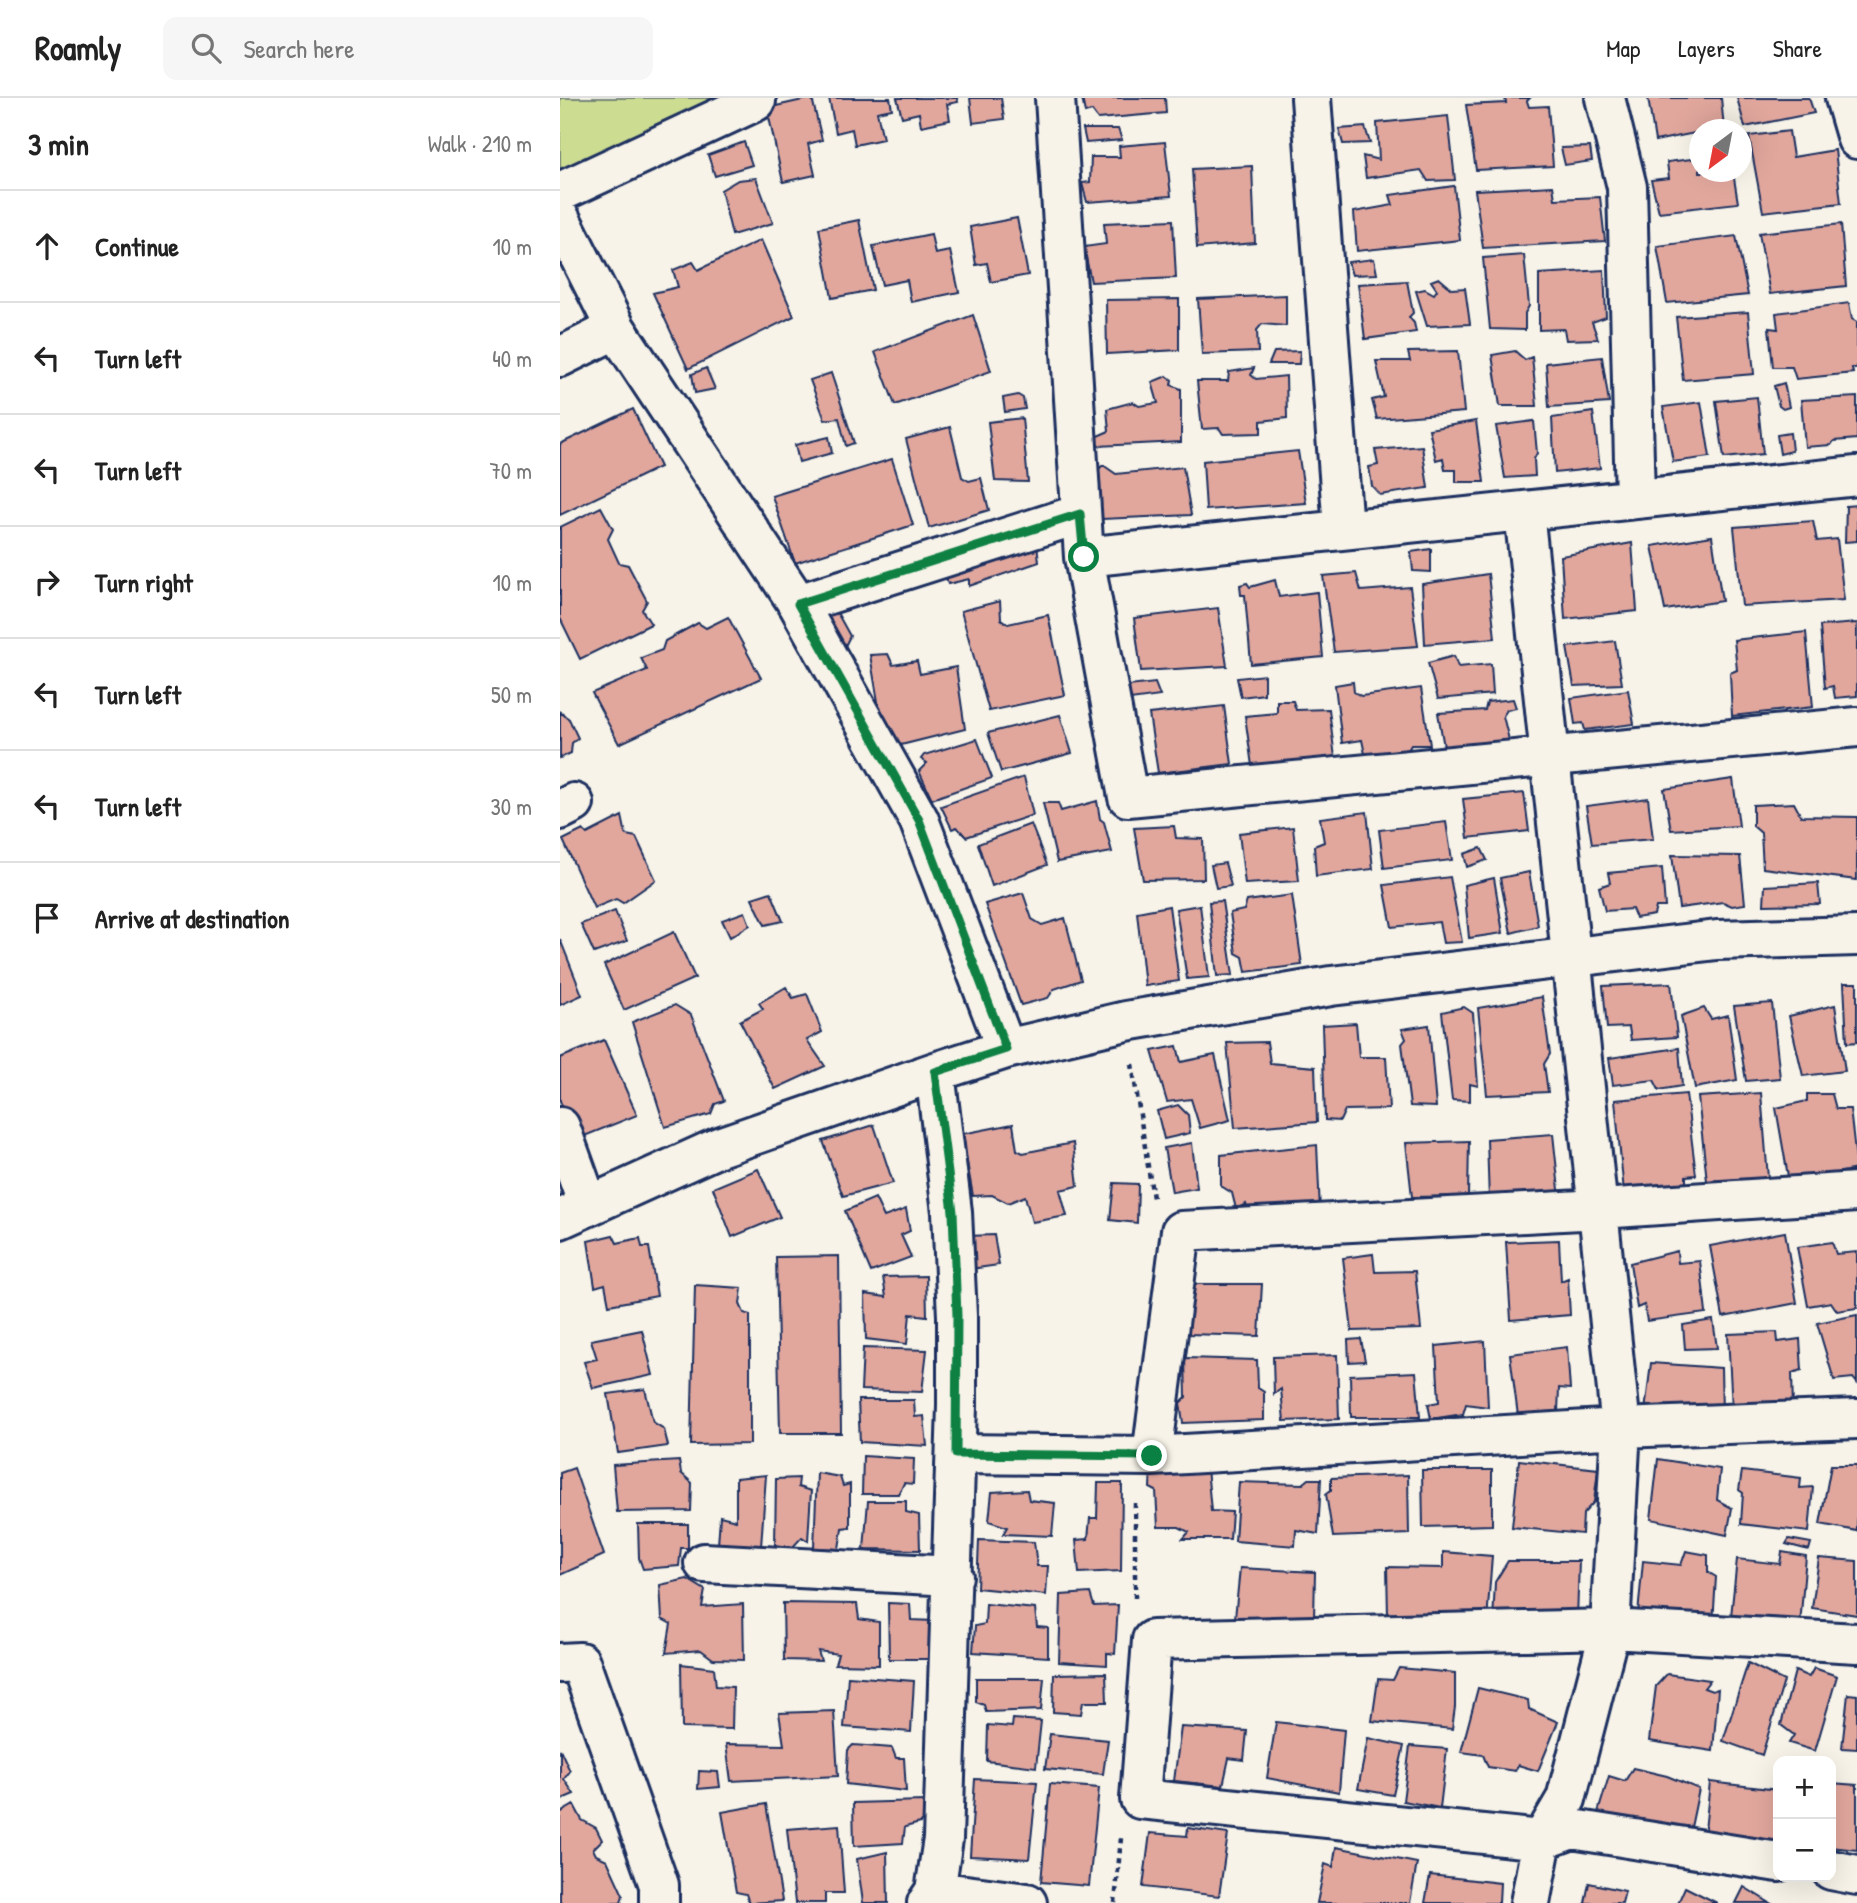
<!DOCTYPE html>
<meta charset="utf-8">
<style>
body{margin:0;font-family:"Patrick Hand",sans-serif;background:#f6f6f6;color:#222}
.controls{position:absolute;right:21px;bottom:21px;display:grid;overflow:hidden;border-radius:14px;box-shadow:0 7px 28px #0002}
.controls button{width:63px;height:63px;display:grid;place-items:center;padding:0;border:0;border-bottom:2px solid #e0e0e0;background:#fff;color:#222;font:35px sans-serif}
.compass{position:absolute;left:1129px;top:21px;width:63px;height:63px;border-radius:50%;background:#fff;box-shadow:0 7px 28px #0002;rotate:212deg}
.stop{position:absolute;width:21px;height:21px;margin:-16px;border:5px solid #0b8043;border-radius:50%;background:#fff}
.stop.end{background:#0b8043;border-color:#fff;box-shadow:0 2px 7px #0008}
.list{margin:0;padding:0;list-style:none}
h2{display:flex;justify-content:space-between;align-items:center;height:91px;margin:0;padding:0 28px;font-size:30px}
h2 small{font-size:23px;font-weight:400;color:#767676}
.list li{display:grid;grid-template-columns:46px 1fr auto;gap:21px;align-items:center;box-sizing:border-box;height:112px;padding:0 28px;border-top:2px solid #e0e0e0}
.list b{display:block;font-size:26px;white-space:nowrap}
.list em{font-size:23px;font-style:normal;color:#767676}
.icon{flex:none;width:38px;height:38px;fill:none;stroke:currentColor;stroke-width:2;stroke-linecap:round;stroke-linejoin:round}
.map{position:relative;flex:none;width:1297px;height:1805px;overflow:hidden}
header{display:flex;align-items:center;gap:42px;box-sizing:border-box;height:98px;padding:0 35px;background:#fff;border-bottom:2px solid #e0e0e0}
header strong{font-size:33px}
nav{display:flex;gap:38px;margin-inline-start:auto;font-size:24px}
.search{width:490px;height:63px;background:#f6f6f6;display:flex;align-items:center;gap:18px;box-sizing:border-box;padding:0 24px;border-radius:14px;color:#767676;font-size:26px}
main{display:flex}
aside{flex:1;background:#fff}
.map>svg:first-child{display:block}
.green{fill:#ccdc91;stroke:#748678;stroke-width:2}
.building{fill:#e1a79d;stroke:#1b2f5e;stroke-width:2}
.lines{fill:none;stroke-linecap:round;stroke-linejoin:round}
.minor-casing{stroke:#1b2f5e;stroke-width:44}
.path{stroke:#1b2f5e;stroke-width:4.5;stroke-dasharray:5 5;stroke-linecap:butt}
.minor{stroke:#f7f3e8;stroke-width:38}
.route{stroke:#0b8043;stroke-width:9}
</style>
<header>
<strong>Roamly</strong>
<div class="search"><svg class="icon" aria-label="search" viewBox="0 0 24 24"><circle cx="10" cy="10" r="6"/><path d="M15 15l6 6"/></svg>Search here</div>
<nav><a>Map</a><a>Layers</a><a>Share</a></nav>
</header>
<main>
<aside>
<h2>3 min<small>Walk · 210 m</small></h2>
<ul class="list">
<li><svg class="icon" aria-label="ahead" viewBox="0 0 24 24"><path d="M12 20V5M6 11l6-6 6 6"/></svg><div><b>Continue</b></div><em>10 m</em></li>
<li><svg class="icon" aria-label="left" viewBox="0 0 24 24"><path d="M17 20v-9H6M10 6l-5 5 5 5"/></svg><div><b>Turn left</b></div><em>40 m</em></li>
<li><svg class="icon" aria-label="left" viewBox="0 0 24 24"><path d="M17 20v-9H6M10 6l-5 5 5 5"/></svg><div><b>Turn left</b></div><em>70 m</em></li>
<li><svg class="icon" aria-label="right" viewBox="0 0 24 24"><path d="M7 20v-9h11M14 6l5 5-5 5"/></svg><div><b>Turn right</b></div><em>10 m</em></li>
<li><svg class="icon" aria-label="left" viewBox="0 0 24 24"><path d="M17 20v-9H6M10 6l-5 5 5 5"/></svg><div><b>Turn left</b></div><em>50 m</em></li>
<li><svg class="icon" aria-label="left" viewBox="0 0 24 24"><path d="M17 20v-9H6M10 6l-5 5 5 5"/></svg><div><b>Turn left</b></div><em>30 m</em></li>
<li><svg class="icon" aria-label="arrive" viewBox="0 0 24 24"><path d="M6 21V4h12l-3 4 3 4H6"/></svg><div><b>Arrive at destination</b></div></li>
</ul>
</aside>
<div class="map">
<svg width="1297" height="1805" viewBox="0 0 1297 1805">
<rect width="100%" height="100%" fill="#f7f3e8"/>
<filter id="ink" filterUnits="userSpaceOnUse"><feTurbulence type="fractalNoise" baseFrequency=".0143" numOctaves="2"/><feDisplacementMap in="SourceGraphic" scale="14" xChannelSelector="R" yChannelSelector="G"/><feConvolveMatrix kernelMatrix="1 2 1 2 8 2 1 2 1" color-interpolation-filters="sRGB"/></filter>
<g filter="url(#ink)">
<path class="green" d="M0,0H185L18,77L0,70Z"/>
<path class="building" d="M252,0L262,42L248,46L255,77L223,84L207,10Z
M269,0H330L332,11L317,14L323,41L295,47L292,31L276,35Z
M337,0H397L398,4L387,6L390,22L361,28L359,15L342,19Z
M410,0H441L444,21L413,25Z
M522,0H605L606,15L538,21L532,13L525,15Z
M945,0H970L967,3L969,9L988,8L993,68L916,72L906,7L946,5Z
M1088,0H1161L1164,30L1140,32V34L1095,43Z
M1177,0H1249L1254,15L1185,29Z
M888,18L895,82L868,83L861,72L806,80L803,58L819,62L817,25Z
M805,29L810,45L783,46L779,31Z
M523,31H558L562,42L526,45Z
M1229,33L1233,59L1275,52L1281,105L1203,114L1189,38Z
M184,44L192,67L155,78L148,57Z
M605,44L611,98L527,104L522,85L530,84L531,59H560L559,48Z
M1030,49L1032,63L1005,67L1001,50Z
M1140,60V74H1173L1178,105L1099,114L1091,82L1109,80L1107,64Z
M692,68L695,145L637,150L632,71Z
M196,80L213,125L172,137L161,92L178,82Z
M894,88L900,142L797,153L794,114L833,107L830,97Z
M993,88L995,101L1040,99L1045,143L923,150L915,92Z
M457,120L468,177L431,184L427,165L416,167L410,129Z
M299,122L313,192L272,200L259,130Z
M613,122L616,180L531,184L524,149L546,146L544,125Z
M1281,126L1286,188L1210,196L1199,135Z
M371,136L375,156L390,153L399,194L351,204L347,182L322,187L313,148Z
M1176,138L1188,197L1107,205L1097,148Z
M201,142L234,218L128,271L93,195L118,189L113,172L133,164L138,172Z
M964,157L969,208L965,215V232L930,231L923,160Z
M814,161L817,176L792,177L788,164Z
M1044,172L1046,219L1032,224L1038,241L1006,242L1004,231L979,232V176Z
M879,180L892,191L905,190L910,226L867,228L856,193L865,191L874,196L877,192L871,183Z
M847,183L853,215L849,219L854,225L856,234L805,241L798,186Z
M726,197V228L702,226L697,232L698,254L642,256L638,201Z
M619,201V252L547,256L546,202Z
M1289,205L1292,221L1297,224V270H1292L1293,275L1236,281L1232,269H1213L1209,230L1218,231L1216,215Z
M1188,214L1194,276L1123,282L1116,219Z
M413,217L431,273L335,307L315,254Z
M740,253L739,266H709L714,254Z
M898,253L904,314L817,321L812,302L824,299L816,263H850L848,254Z
M955,253L965,262L972,259L977,308H940L932,257Z
M1042,259L1049,305L989,309L986,265Z
M146,270L155,291L135,295L132,276Z
M694,270L691,277L696,281L726,278L727,320L701,323V335L663,336L659,330L642,331L637,283H668L669,274Z
M271,275L294,345L286,348L279,320L265,322L250,282Z
M607,278L612,282L611,287L621,291V344L537,348L533,340L549,333L547,311L573,304L579,308L598,305L592,284Z
M1224,285L1229,309L1223,311L1219,308L1214,288Z
M458,297L463,300L465,311L445,314L443,300Z
M1197,299L1203,356L1164,360L1156,303Z
M1297,299V341L1274,343L1271,347L1245,349L1241,302Z
M1141,304L1150,359L1113,364L1103,309Z
M73,311L100,369L0,417V346Z
M1033,314L1040,370L995,375L992,320Z
M462,320L468,384L435,383L428,324Z
M916,323L924,384H896V372H885L883,360L876,362L869,331Z
M974,323L977,355L974,361L975,378L945,380L936,328Z
M390,329L402,379L409,383L421,380L429,412L369,430L346,341Z
M1230,335L1232,353L1220,356L1217,337Z
M269,339L272,355L239,364L235,347Z
M862,348L868,390L820,397L812,388L809,369L818,367L815,352Z
M738,353L746,405L646,412L643,363Z
M332,361L353,427L235,465L212,398Z
M543,367L556,376L623,369L631,417L542,421L536,374Z
M1297,407V443L1285,444L1286,408Z
M41,409L53,431L48,441L59,465L68,467L87,503L82,512L91,526L20,561L0,520V429Z
M1253,423L1257,443L1277,441L1284,502L1182,508L1174,429Z
M1152,438L1162,503L1105,512L1092,448Z
M1072,445L1077,513L1005,521L1001,458Z
M477,446L479,464L409,488V481L388,486L385,479L389,474Z
M871,451V474L853,473L851,454Z
M796,475L801,493L850,489L858,548L774,554L763,478Z
M928,476L935,540L865,546L862,486Z
M715,482L719,499L757,494L763,559L691,566L685,497H681L680,487L687,485L690,489Z
M440,503L441,521L448,526L488,517L505,597L429,613L401,513Z
M658,510L667,568L581,573L574,520Z
M275,511L290,538L285,548L293,561L287,563L261,521Z
M168,519L201,580L59,646L32,595L87,572L81,560L102,552L105,543L138,525L146,530Z
M1297,525V598L1275,600L1273,588L1265,590L1260,528Z
M1246,534L1253,609L1172,618L1170,575L1177,572L1174,542Z
M1055,543L1062,586L1014,588L1007,549Z
M328,556L333,567L357,563L360,576L396,569L405,631L333,649L323,633L310,557Z
M894,558L898,569L931,566L933,596L878,601L868,565Z
M704,577V596L681,599L677,580Z
M793,584L794,594L801,598L861,590L870,647H851L848,652L805,656L802,642L782,645L775,587Z
M595,585L600,598L571,602L568,588Z
M1068,592L1074,626L1025,632L1023,625L1015,626L1011,600Z
M953,601L956,610L947,612L943,618L949,642L884,649L878,615L925,612L927,604Z
M717,603H733L736,612L769,611L775,660L692,668L685,618L717,615Z
M664,608L672,666L598,675L589,616Z
M0,614L9,621L18,640L12,645L11,655L0,660Z
M500,617L512,655L441,674L428,635Z
M417,641L432,680L372,701L359,673L367,665L361,661L364,657Z
M464,679L473,717L406,739L397,729L392,731L381,708Z
M1173,681L1179,728L1111,732L1104,691Z
M964,695L969,733L908,740L903,701Z
M1088,700L1093,741L1032,746L1026,708Z
M537,703L540,721L544,724L552,754L497,764L483,705H498L501,713Z
M1234,705L1241,718L1297,719V782L1203,770L1201,735L1193,728V707Z
M807,714L813,771L756,778L754,748L764,744L760,720Z
M62,718L66,737L76,739L96,782L63,805L56,801L34,810L3,742L23,732L27,736Z
M886,724L892,762L824,770L819,732Z
M471,726L487,767L432,788L418,746Z
M614,728L616,740L643,741L644,781L583,782L574,730Z
M733,729L739,783L685,786L679,735Z
M921,750L927,762L907,769L904,756Z
M1112,757L1180,758L1185,806L1172,808L1163,804L1119,810Z
M665,765L671,788L656,790L651,767Z
M1102,770L1105,809H1096L1094,817L1076,820L1072,811L1045,813L1039,789L1050,785L1048,775Z
M969,774L978,828L951,835L940,780Z
M890,779L902,844L883,845L879,824L832,829L824,787Z
M934,780L943,835L909,840L904,787Z
M1258,785L1260,806L1204,807L1205,788Z
M211,794L223,823L205,827L192,800Z
M463,795L472,821L482,827L505,820L521,882L494,891L488,900L461,907L425,806Z
M732,797L742,867L686,874L683,859L676,855L670,815L684,812L687,803Z
M662,803L673,877L657,878L649,804Z
M640,807L649,879L627,881L616,811Z
M609,808L619,883L585,888L577,814Z
M55,813L67,843L34,855L21,826Z
M185,814L190,827L170,839L162,822Z
M114,834L135,880L64,912L44,867Z
M0,841L22,897L0,907Z
M1111,885L1117,939L1071,942L1069,929L1047,930L1043,888Z
M1284,885H1297V944L1287,945Z
M226,889L233,900L247,896L262,934L247,942L265,968L215,991L180,923L203,911L199,905Z
M982,899L990,956L984,966L988,994L927,997L918,910Z
M1212,905L1220,980L1186,983L1174,908Z
M115,907L131,917L164,1003L155,1006L151,1016L105,1029L72,924Z
M1275,907L1285,973L1243,978L1229,918Z
M904,909L913,915L918,988L910,986V1003L892,1002L882,914Z
M1144,910L1151,921L1168,917L1177,982L1135,990L1121,918Z
M796,925L799,959H826L829,1011L785,1012L780,1023L765,1022L762,927Z
M869,927L876,1009L850,1008L842,946L846,941L842,931Z
M44,942L77,1017L17,1041L0,1003V960Z
M707,944L710,965L755,969L757,1024L675,1030L667,945Z
M617,948L621,964L655,957L670,1022L640,1030L631,1001L607,1004L592,953Z
M1119,950L1122,988L1099,992L1094,982L1053,987L1049,960Z
M1201,995L1208,1080L1147,1083L1138,999Z
M1126,996L1136,1077L1126,1078V1091L1064,1094L1055,1002Z
M1247,996H1272L1276,1011H1290L1297,1071L1229,1084L1216,1010L1247,1003Z
M618,1007L628,1017L630,1035L604,1041L597,1013Z
M453,1026L457,1052L463,1055L513,1045L518,1088L500,1092L507,1118L472,1124L465,1098L448,1105L432,1097L413,1098L402,1036Z
M314,1027L333,1085L283,1098L263,1043Z
M993,1036L1000,1101L929,1104L927,1041Z
M909,1043L908,1098L852,1099L846,1045Z
M632,1045L637,1090L612,1094L604,1050Z
M757,1047L760,1113L689,1118L686,1106L676,1111L672,1095L661,1088V1057Z
M198,1071L220,1119L172,1139L153,1090Z
M554,1085L578,1086L577,1125L550,1122Z
M315,1100L324,1119L346,1111L350,1133L341,1137L351,1159L311,1174L285,1113Z
M1225,1134L1237,1205L1163,1219L1150,1148Z
M53,1137L57,1145L80,1140L82,1149H89L97,1198L49,1207L45,1186L35,1189L28,1143Z
M434,1137L439,1167L410,1171L407,1138Z
M999,1142L1001,1183L1008,1180L1010,1217L951,1222L946,1144Z
M1272,1144L1276,1156L1297,1154V1210L1277,1213L1271,1204L1248,1208L1237,1149Z
M1117,1153L1118,1165L1140,1163L1146,1215L1087,1223L1084,1207L1077,1210L1070,1165Z
M813,1156L815,1174L855,1173L861,1231L792,1233L783,1160Z
M279,1158L281,1335H220L216,1159Z
M366,1178L367,1218L350,1216L347,1246L306,1241L305,1196L326,1199L323,1179Z
M628,1186H702L699,1238L627,1236Z
M135,1187L182,1190L180,1206L184,1215L190,1217V1346L131,1347Z
M1297,1217V1285L1293,1280L1274,1282L1257,1225Z
M1153,1222L1157,1250L1125,1251L1123,1227Z
M82,1232L93,1277L33,1290L24,1264L37,1261L31,1242Z
M1217,1234L1218,1244L1240,1241L1242,1272L1232,1275L1233,1310L1172,1311L1168,1236Z
M801,1241L805,1263L789,1264L788,1242Z
M925,1243L928,1309L906,1306L903,1316L871,1321L868,1306L879,1304L876,1248Z
M1007,1249L1010,1291L999,1290L998,1314L958,1318L950,1256Z
M303,1250L367,1252L362,1294L301,1292Z
M777,1257L779,1321L724,1323L721,1291L714,1296L713,1259Z
M625,1260L697,1262L698,1290L704,1294V1322L623,1325L620,1305L626,1299Z
M1091,1265L1161,1270L1162,1315L1085,1313Z
M856,1274L860,1319H791L790,1277Z
M85,1291L93,1324L104,1331L108,1348L58,1355L48,1296Z
M298,1302H354L355,1319L364,1318L367,1348L300,1344Z
M303,1358L354,1361L353,1386L344,1385L339,1396H302Z
M1098,1361L1160,1371L1157,1402L1172,1410L1167,1437L1091,1421Z
M959,1362L1038,1371L1034,1404L1023,1416L1022,1436L952,1429Z
M119,1363L121,1375L132,1385L131,1413L57,1414L53,1367Z
M1271,1367H1297V1433L1260,1426Z
M14,1370L44,1457L0,1477V1375Z
M647,1370L651,1413L672,1414L670,1441H623L629,1434L619,1429H598L596,1393L590,1390L591,1371Z
M862,1372H932V1427L863,1429Z
M1182,1373L1241,1380L1240,1390L1253,1389L1249,1434L1181,1426L1183,1395L1179,1392Z
M257,1375L280,1379L283,1388L290,1386V1429L282,1430L279,1451L254,1450Z
M206,1377L201,1449L158,1447L160,1418L176,1422V1380Z
M848,1377L849,1436L773,1439L766,1396L771,1392V1380Z
M239,1380L238,1389L251,1393L248,1443L242,1439L232,1450L215,1447L216,1381Z
M749,1381H761L758,1436L736,1432L735,1448L675,1443L679,1384L743,1386Z
M538,1385H562L561,1473L519,1475L516,1442L528,1441L530,1420H537Z
M467,1392L469,1402L495,1405L492,1438L443,1436L447,1429L429,1423L432,1394Z
M308,1403H346V1414L359,1417L360,1452L304,1451Z
M78,1426H128V1450H121L119,1468L83,1471L79,1460Z
M1229,1441L1251,1445L1249,1452L1226,1446Z
M419,1442L474,1444L477,1468H488L486,1497L417,1490Z
M1126,1453L1148,1457V1474L1156,1479L1153,1526L1078,1516L1083,1463L1121,1467Z
M883,1454L932,1458L927,1523L828,1518L827,1469L883,1470Z
M1222,1454L1246,1458L1240,1527L1170,1528L1177,1461L1220,1466Z
M1259,1460L1297,1463V1517L1252,1510Z
M948,1463H1019L1017,1521L933,1524L935,1484Z
M680,1470L755,1474L754,1521L675,1520Z
M127,1481L145,1492L142,1509L183,1506L184,1562L153,1561L141,1552L106,1555L111,1526L102,1521L100,1487Z
M530,1495L534,1508L558,1507L555,1556L547,1555V1567L499,1564L501,1497Z
M223,1505L297,1506L299,1521L319,1524V1567L275,1566L278,1556L258,1553L261,1563L224,1562Z
M328,1505L350,1506L351,1522L374,1523V1561H329Z
M426,1506L475,1511L477,1529L488,1530V1559L413,1554L415,1528L425,1526Z
M1188,1565L1224,1583L1202,1657L1163,1643Z
M121,1566L154,1570L156,1588L173,1589L172,1631L122,1630Z
M839,1570L895,1575V1609L892,1631L812,1623L818,1581L833,1582Z
M1254,1570L1277,1578L1255,1653L1229,1645L1234,1637L1221,1627L1235,1573L1249,1579Z
M546,1575L547,1604H523L521,1616L493,1614L494,1576Z
M1107,1576L1150,1582L1144,1590L1152,1593L1158,1591L1153,1653L1089,1643L1096,1588Z
M288,1578L354,1583L351,1634L284,1629Z
M416,1580H484L481,1612L426,1614L424,1607L416,1604Z
M918,1590L968,1602L969,1611L998,1624L978,1673L958,1667L955,1673L928,1669L923,1657L901,1654Z
M1288,1596L1297,1597V1651L1282,1650Z
M274,1613L278,1678L171,1683L166,1646L224,1647L219,1615Z
M453,1621L481,1623L476,1669L427,1663L428,1627L452,1629Z
M716,1624L784,1632L779,1694L707,1680Z
M621,1629L687,1633L684,1662L669,1660L663,1688L614,1683Z
M490,1636L548,1642L543,1676L485,1671Z
M808,1640L844,1648L833,1697L798,1691Z
M293,1647L332,1650L336,1660H344L346,1693L286,1686L288,1652Z
M850,1648L887,1651L880,1710L843,1703Z
M0,1651L10,1673L4,1681L14,1696L0,1702Z
M1073,1670L1107,1678L1139,1691L1129,1739L1037,1718L1049,1678L1065,1683Z
M139,1673L158,1674L160,1689L138,1691Z
M415,1681L477,1684L469,1761L410,1758Z
M1150,1684L1218,1692V1745L1145,1733Z
M1271,1685L1297,1687V1752L1271,1749Z
M490,1686L539,1690L529,1788L481,1784Z
M364,1703L367,1717L360,1725L345,1729L343,1745L294,1748L293,1705Z
M206,1706L222,1803L189,1805L186,1796L176,1794L162,1714Z
M14,1707L22,1722L36,1730L42,1742L33,1751L36,1757L47,1762L63,1797L61,1805H0V1715Z
M279,1727L284,1795H265V1805H235L227,1731Z
M628,1730L668,1736L659,1798L583,1789L590,1735L627,1738Z
M776,1749L857,1765L850,1805H757L765,1766L773,1769Z
M327,1754L328,1805H303L297,1761Z
M870,1777L940,1785L939,1805H865Z
M1029,1785L1065,1793L1062,1805H1025Z
M1125,1789L1157,1805H1118Z
M1184,1789L1210,1805H1176Z"/>
<g class="lines">
<defs>
<path id="minor" d="M495,0L524,459L568,699L1297,629
M751,0L783,431
M1045,0L1067,89L1075,401
M1285,0L1297,41
M0,94L196,3
M0,120L56,231L238,506L359,722L446,951
M0,259L56,231
M964,413L1061,1330L1050,1531L1006,1701L982,1742L970,1805
M524,459L1297,378
M238,506L520,416
M0,712L14,705
M0,1029L28,1107
M0,1121L159,1049L375,974L446,951L566,923L771,888L1157,842L1297,838
M396,1356L592,1358L1061,1330L1297,1321
M592,1358L621,1133L1040,1111L1297,1094
M144,1465L393,1478
M0,1565L20,1564L99,1787V1805
M1218,1764L1012,1731L982,1742L580,1701L592,1542L1050,1531L1297,1545
M1271,1772L1297,1777
M375,1793L467,1805
M367,1805L375,1793L383,1741L397,1308V1218L392,1114L375,974"/>
</defs>
<use href="#minor" class="minor-casing"/>
<path class="path" d="M572,966L593,1100
M575,1500V1401
M555,1805L561,1740"/>
<use href="#minor" class="minor"/>
</g>
</g>
<g class="lines" filter="url(#ink)">
<path class="route" d="M524,459L520,416L238,506L359,722L446,951L375,974L393,1114L397,1218L396,1356L592,1358"/>
</g>
</svg>
<div class="controls">
<button>+</button>
<button>−</button>
</div>
<svg class="compass" viewBox="-18 -18 36 36"><path d="M0-13l5 13h-10z" fill="#e53935"/><path d="M0 13l5-13h-10z" fill="#767676"/></svg>
<div class="stop" style="left:524px;top:459px"></div>
<div class="stop end" style="left:592px;top:1358px"></div>
</div>
</main>
